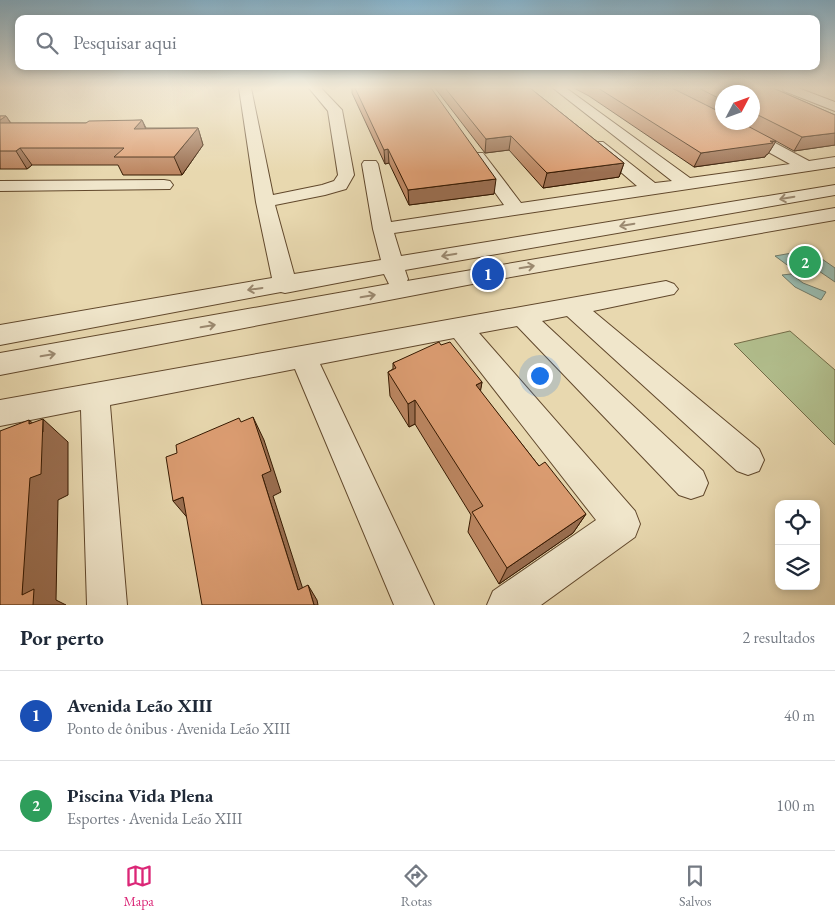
<!DOCTYPE html>
<html lang="pt">
<meta charset="utf-8">
<style>
body{margin:0;font-family:"EB Garamond",serif;background:#f2f2f3;color:#1f2937}
.controls{position:absolute;right:15px;bottom:15px;display:grid;overflow:hidden;border-radius:10px;box-shadow:0 2px 8px #0003}
.controls button{width:45px;height:45px;display:grid;place-items:center;padding:0;border:0;border-bottom:1px solid #e0e1e3;background:#fff;color:#1f2937;font:25px sans-serif}
.compass{position:absolute;left:715px;top:85px;width:45px;height:45px;border-radius:50%;background:#fff;box-shadow:0 2px 8px #0003;rotate:49deg}
.you{position:absolute;left:539px;top:375px;width:18px;height:18px;margin:-12px;border:4px solid #fff;border-radius:50%;background:#1a73e8;box-shadow:0 0 0 8px #1a73e833}
.badge{display:grid;place-items:center;width:32px;height:32px;border-radius:50%;background:#db2777;color:#fff;font-size:16px;font-weight:700}
.pin{position:absolute;translate:-50% -50%;border:2px solid #fff;box-shadow:0 1px 5px #0006}
.list{margin:0;padding:0;list-style:none}
h2{display:flex;justify-content:space-between;align-items:center;height:65px;margin:0;padding:0 20px;font-size:21px}
h2 small{font-size:16px;font-weight:400;color:#747a83}
.list li{display:grid;grid-template-columns:32px 1fr auto;gap:15px;align-items:center;box-sizing:border-box;height:90px;padding:0 20px;border-top:1px solid #e0e1e3}
.list b{display:block;font-size:19px;white-space:nowrap}
.list p{margin:0;font-size:16px;white-space:nowrap;color:#747a83}
.list em{font-size:16px;font-style:normal;color:#747a83}
.icon{flex:none;width:28px;height:28px;fill:none;stroke:currentColor;stroke-width:2;stroke-linecap:round;stroke-linejoin:round}
.map{position:relative;flex:none;width:835px;height:605px;overflow:hidden}
.search{position:absolute;background:#fff;box-shadow:0 2px 8px #0003;left:15px;right:15px;top:15px;height:55px;display:flex;align-items:center;gap:12px;box-sizing:border-box;padding:0 18px;border-radius:10px;color:#747a83;font-size:19px}
.sheet{height:245px;background:#fff}
nav{display:flex;justify-content:space-around;align-items:center;box-sizing:border-box;height:70px;border-top:1px solid #e0e1e3;background:#fff;font-size:14px;color:#747a83}
nav a{display:grid;justify-items:center;gap:2px}
nav .on{color:#db2777}
.map>svg:first-child{display:block}
.green{fill:#b2bf8e;stroke:#736c47}
.water{fill:#97b9ad;stroke:#6f7968}
.lines{fill:none;stroke-linecap:round;stroke-linejoin:round}
.shore{stroke:#666856;stroke-width:1}
.minor-casing{stroke:#61482c;stroke-width:2}
.minor{fill:#f0e6cb;fill-rule:evenodd}
.wall{fill:#bd8762;stroke:#341800;fill-rule:evenodd}
.shaded-wall{fill:#9a6e50;stroke:#341800}
.building{fill:#dc9d72;stroke:#341800}
.oneway{stroke:#9b8970}
</style>
<div class="map">
<svg width="835" height="605" viewBox="0 0 835 605">
<rect width="100%" height="100%" fill="#e8d8af"/>
<filter id="stains"><feTurbulence type="fractalNoise" baseFrequency=".004" numOctaves="4"/><feColorMatrix values="0 0 0 0 .2 0 0 0 0 .09 0 0 0 0 .02 0 0 0 .5 -.17"/></filter>
<radialGradient id="worn" r=".72"><stop offset=".6" stop-color="#630" stop-opacity="0"/><stop offset="1" stop-color="#630" stop-opacity=".3"/></radialGradient>
<path class="green" d="M790,331L835,370V445L734,344Z"/>
<path class="water" d="M809,250L835,268V282L816,269L798,273L775,256Z
M791,274L803,283L826,292L821,300L795,287L782,275Z"/>
<g class="lines">
<path class="shore" d="M807,255L815,260V264L800,267L791,261L793,258Z"/>
<defs>
<path id="minor" d="M239,88H251L273,195L322,185L334,181L338,175L328,111L309,88H321L342,110L354,175L346,189L325,195L275,205L294,274L381,260L373,229L362,164L364,161H376L378,164L391,222L504,205L469,156L471,153H483L521,203L637,186L593,148L590,145L593,142H603L655,183L672,181L553,88H566L690,178L790,164L719,125L717,122L722,118V122H736L809,161L835,157V167L394,233L401,256L835,185V195L405,270L408,279L407,281L835,208V220L488,281L0,375V353L389,284L384,274L285,293L281,292L0,345V325L272,278L256,202Z
M782,88H798L835,102V111L784,91Z
M164,180L170,181L173,185L170,189L0,191V181Z
M666,281L674,284L678,289L674,294L593,311L759,449L764,460L759,471L748,475L737,471L567,316L542,321L703,471L708,483L703,495L691,499L679,495L517,326L479,333L635,511L640,524L635,537L541,605H487L493,591L596,520L454,338L320,364L434,605H394L295,369L110,405L127,605H87L81,410L0,426V400Z"/>
</defs>
<use href="#minor" class="minor-casing"/>
<use href="#minor" class="minor"/>
</g>
<path class="wall" d="M352,88H431L494,194L409,205L389,163L385,164L352,93Z
M435,88H530L624,163L619,177L543,188L509,150L485,153Z
M574,88H773L835,115V145L794,151L776,141L768,154L766,155L765,157L694,167L589,96ZM722,92H752V122H722Z
M0,116H6L11,123H86L142,120L146,128H198L203,145L182,175H123L118,165H32L27,169H0Z
M441,345L482,382L480,391L539,466L586,514L573,533L499,584L468,532L471,515L415,424L409,427L390,396L388,372L393,369V363Z"/>
<path class="shaded-wall" d="M6,116L16,132L0,133V120Z
M142,120L149,137L134,129Z
M198,128L203,145L182,175L174,157Z
M835,133V145L794,151L802,137Z
M511,136L509,150L485,153L486,139Z
M776,141L768,154L766,155L765,157L694,167L701,153Z
M20,148L32,165L27,169L16,151Z
M388,149L389,163L385,164L384,150Z
M624,163L619,177L543,188L547,173Z
M496,179L494,194L409,205L408,190Z
M482,382L478,406L476,385Z
M415,400V424L409,427L408,404Z
M253,417L264,440L281,492L273,496L308,605L298,590L262,475Z
M43,419L68,442V495L58,500L56,600L66,605H33L22,595L29,420L43,432Z
M183,497L191,522L173,501Z
M586,514L573,533L499,584L507,568Z
M308,585L317,600L318,605H314Z"/>
<path class="building" d="M355,88H431L496,179L408,190L388,149L384,150Z
M445,88H530L624,163L547,173L511,136L486,139Z
M598,88H672L722,113V122H740L776,141H770L773,143L701,153Z
M699,88H773L835,115V133L802,137L752,112V92H722V100Z
M0,116H6L0,120Z
M142,120L134,129L198,128L174,157H114L124,148H20L16,151H0V123H86L89,121Z
M439,342L441,345L450,342L482,382L476,385L539,466L545,462L586,514L507,568L472,512L483,506L415,400L408,404L388,372L396,368L393,363Z
M253,417L271,471L262,475L298,590L308,585L314,605H202L183,497L173,501L166,457L177,453L176,445L239,418L241,422Z
M43,419L41,474L30,478L22,595L34,589L33,605H0V431L29,420V424Z"/>
<defs><path id="oneway-shaft" d="M-6 0H5M1.5-3L5.5 0L1.5 3" fill="none" stroke-width="1.6" stroke-linecap="round" stroke-linejoin="round" transform="scale(1.25)"/></defs>
<g class="oneway">
<use href="#oneway-shaft" transform="translate(787 198) rotate(170)"/>
<use href="#oneway-shaft" transform="translate(627 225) rotate(170)"/>
<use href="#oneway-shaft" transform="translate(449 255) rotate(170)"/>
<use href="#oneway-shaft" transform="translate(527 267) rotate(-10)"/>
<use href="#oneway-shaft" transform="translate(255 289) rotate(172)"/>
<use href="#oneway-shaft" transform="translate(368 296) rotate(-10)"/>
<use href="#oneway-shaft" transform="translate(208 326) rotate(-10)"/>
<use href="#oneway-shaft" transform="translate(48 355) rotate(-10)"/>
</g>
<linearGradient id="sky" x2="0" y2="1"><stop stop-color="#87b6d0"/><stop offset="0.51" stop-color="#f5eddb"/><stop offset="1" stop-color="#f5eddb" stop-opacity="0"/></linearGradient>
<rect width="835" height="172" fill="url(#sky)"/>
<rect width="100%" height="100%" filter="url(#stains)"/>
<rect width="100%" height="100%" fill="url(#worn)"/>
</svg>
<div class="controls">
<button><svg class="icon" aria-label="locate" viewBox="0 0 24 24"><circle cx="12" cy="12" r="6"/><path d="M12 2v4M12 18v4M2 12h4M18 12h4"/></svg></button>
<button><svg class="icon" aria-label="layers" viewBox="0 0 24 24"><path d="M12 4l9 5-9 5-9-5zM3 14l9 5 9-5"/></svg></button>
</div>
<svg class="compass" viewBox="-18 -18 36 36"><path d="M0-13l5 13h-10z" fill="#e53935"/><path d="M0 13l5-13h-10z" fill="#747a83"/></svg>
<div class="you"></div>
<div class="pin badge" style="left:488px;top:274px;background:#1a4fb4">1</div>
<div class="pin badge" style="left:805px;top:262px;background:#2e9e5b">2</div>
<div class="search"><svg class="icon" aria-label="search" viewBox="0 0 24 24"><circle cx="10" cy="10" r="6"/><path d="M15 15l6 6"/></svg>Pesquisar aqui</div>
</div>
<section class="sheet">
<h2>Por perto<small>2 resultados</small></h2>
<ul class="list">
<li><span class="badge" style="background:#1a4fb4">1</span><div><b>Avenida Leão XIII</b><p>Ponto de ônibus · Avenida Leão XIII</p></div><em>40 m</em></li>
<li><span class="badge" style="background:#2e9e5b">2</span><div><b>Piscina Vida Plena</b><p>Esportes · Avenida Leão XIII</p></div><em>100 m</em></li>
</ul>
</section>
<nav>
<a class="on"><svg class="icon" aria-label="map" viewBox="0 0 24 24"><path d="M3 6l6-2 6 2 6-2v14l-6 2-6-2-6 2zM9 4v14M15 6v14"/></svg>Mapa</a>
<a><svg class="icon" aria-label="directions" viewBox="0 0 24 24"><path d="M12 3l9 9-9 9-9-9zM9 14v-3h6M13 9l2 2-2 2"/></svg>Rotas</a>
<a><svg class="icon" aria-label="saved" viewBox="0 0 24 24"><path d="M7 4h10v16l-5-4-5 4z"/></svg>Salvos</a>
</nav>
